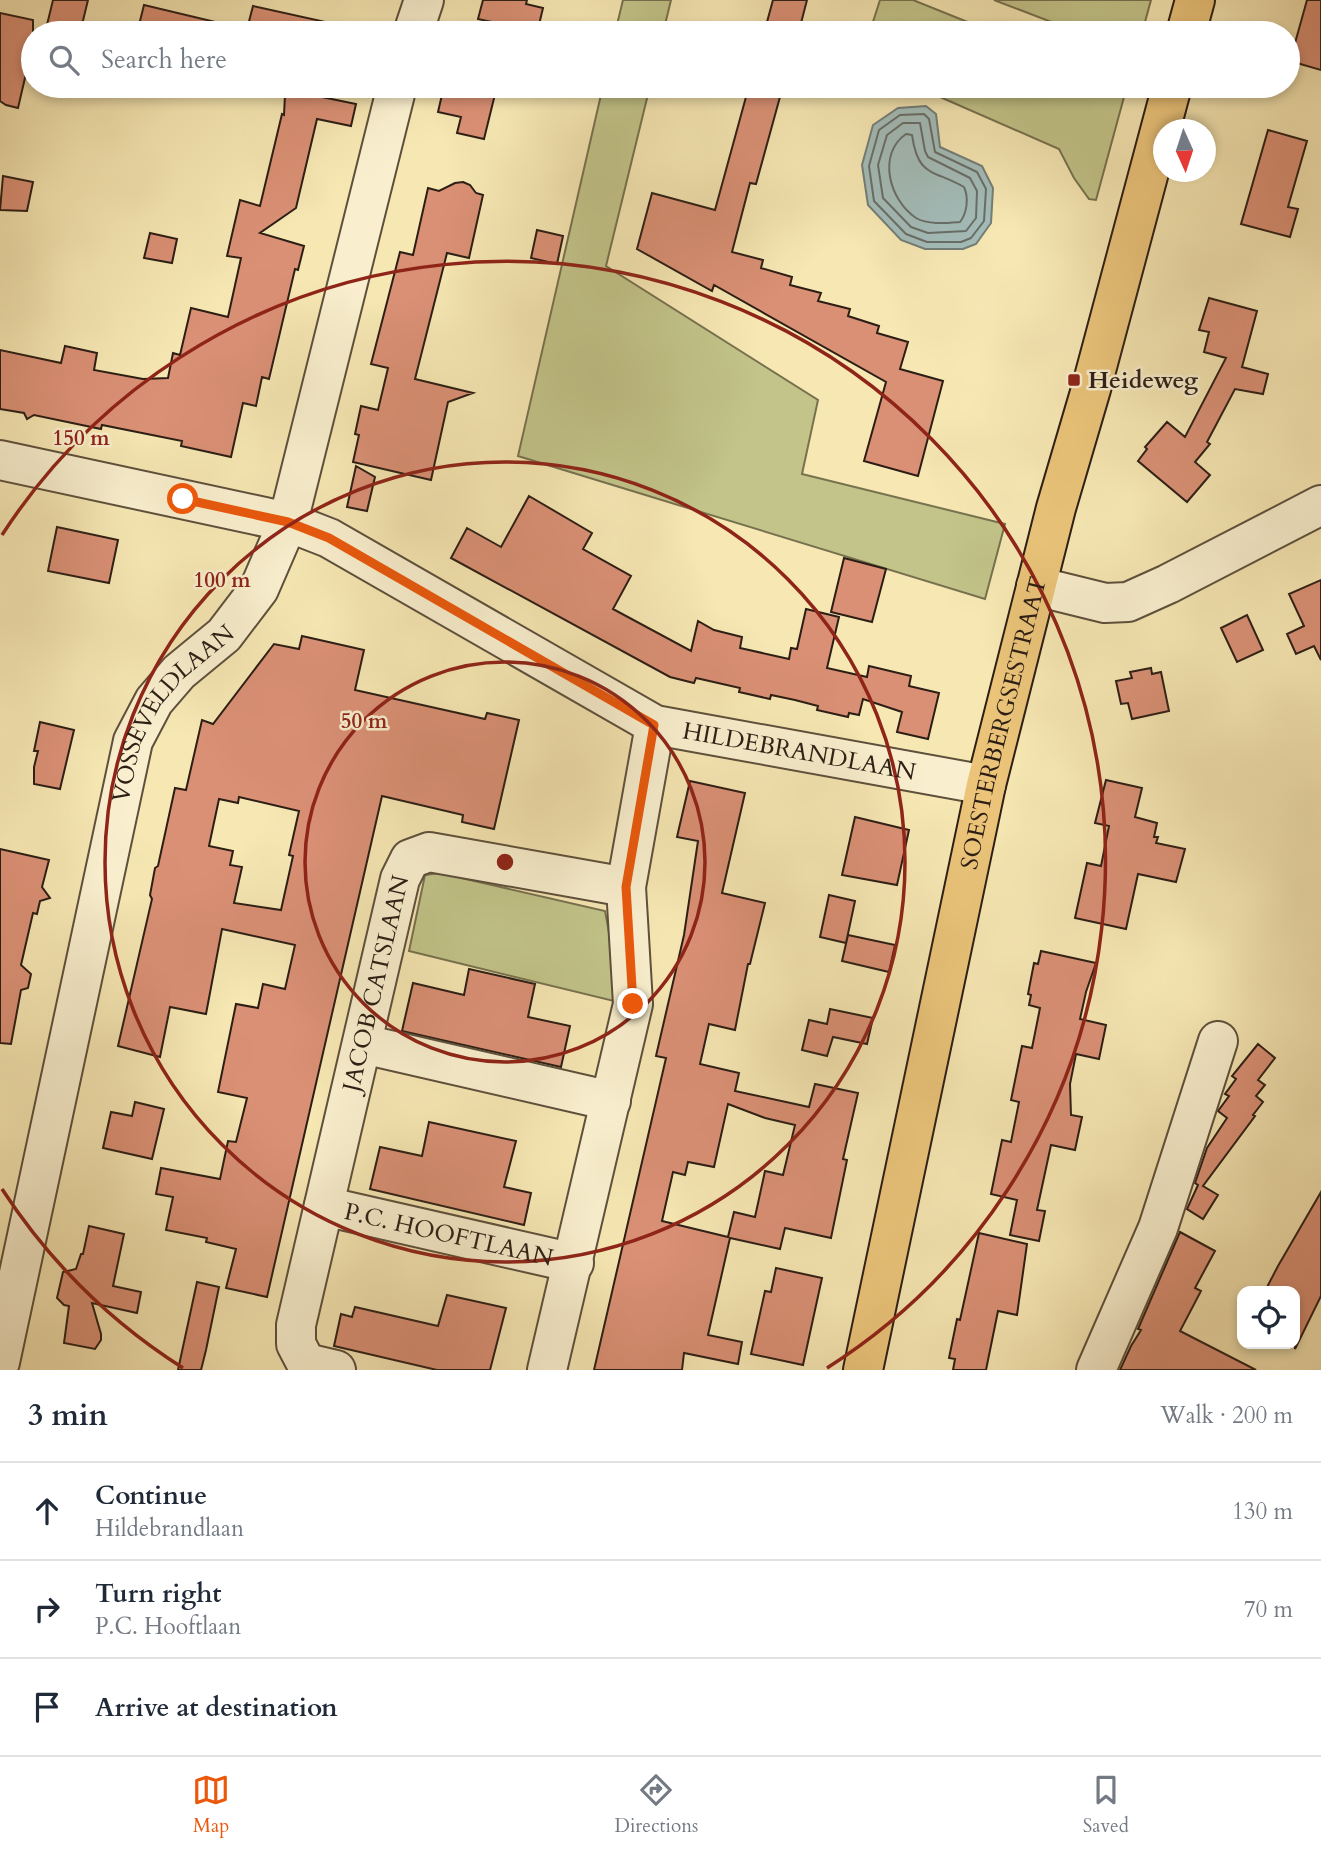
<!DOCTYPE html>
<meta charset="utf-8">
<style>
body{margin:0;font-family:Cardo,serif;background:#f2f2f3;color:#1f2937}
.controls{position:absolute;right:21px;bottom:21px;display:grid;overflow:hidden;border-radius:14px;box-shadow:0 4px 10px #0003}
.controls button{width:63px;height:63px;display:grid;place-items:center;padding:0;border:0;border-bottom:2px solid #e0e1e3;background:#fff;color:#1f2937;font:35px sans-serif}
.compass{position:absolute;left:1153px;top:119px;width:63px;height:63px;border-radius:50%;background:#fff;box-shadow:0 4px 10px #0003;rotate:177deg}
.stop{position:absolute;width:21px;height:21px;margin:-16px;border:5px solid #ea580c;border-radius:50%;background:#fff}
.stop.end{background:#ea580c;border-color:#fff;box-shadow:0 2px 7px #0008}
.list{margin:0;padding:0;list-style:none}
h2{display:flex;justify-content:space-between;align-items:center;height:91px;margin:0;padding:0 28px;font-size:30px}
h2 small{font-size:23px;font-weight:400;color:#747a83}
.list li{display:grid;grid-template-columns:46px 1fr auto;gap:21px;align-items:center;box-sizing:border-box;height:98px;padding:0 28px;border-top:2px solid #e0e1e3}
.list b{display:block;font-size:26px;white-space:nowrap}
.list p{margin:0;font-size:23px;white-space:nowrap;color:#747a83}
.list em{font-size:23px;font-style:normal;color:#747a83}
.icon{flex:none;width:38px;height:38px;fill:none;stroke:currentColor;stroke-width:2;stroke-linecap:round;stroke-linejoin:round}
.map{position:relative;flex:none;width:1321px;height:1370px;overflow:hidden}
.search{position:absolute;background:#fff;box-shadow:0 4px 10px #0003;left:21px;right:21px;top:21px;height:77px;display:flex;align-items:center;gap:18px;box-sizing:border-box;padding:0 24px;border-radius:38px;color:#747a83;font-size:26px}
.sheet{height:385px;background:#fff}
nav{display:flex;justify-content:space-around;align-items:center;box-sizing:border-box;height:98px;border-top:2px solid #e0e1e3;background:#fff;font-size:19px;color:#747a83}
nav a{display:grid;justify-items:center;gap:4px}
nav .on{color:#ea580c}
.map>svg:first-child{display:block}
.green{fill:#c2c489;stroke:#77714f;stroke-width:2}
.water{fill:#a3bcb9;stroke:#737d77;stroke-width:2}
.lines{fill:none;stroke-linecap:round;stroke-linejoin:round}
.shore{stroke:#686d67;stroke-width:2}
.building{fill:#da9075;stroke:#2c1e15;stroke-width:2;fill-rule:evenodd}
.minor-casing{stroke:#5e503c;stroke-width:42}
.major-casing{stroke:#2c1e15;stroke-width:42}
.minor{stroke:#f9efce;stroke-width:38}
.major{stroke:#ebc47a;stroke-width:38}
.route{stroke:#ea580c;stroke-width:9}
.ring{fill:none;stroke:#8f2418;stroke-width:3.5}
.poi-dot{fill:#8f2418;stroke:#f9efce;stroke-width:2.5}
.labels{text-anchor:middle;stroke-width:5;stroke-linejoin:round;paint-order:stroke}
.poi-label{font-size:24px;font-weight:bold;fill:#2c1e15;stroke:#f9efce;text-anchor:start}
.street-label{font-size:24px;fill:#2c1e15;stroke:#f9efce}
.centre{fill:#8f2418;stroke:#f9efce;stroke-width:3.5}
.ring-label{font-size:21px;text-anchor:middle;font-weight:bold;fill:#8f2418;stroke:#f9efce;stroke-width:5;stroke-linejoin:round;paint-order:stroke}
</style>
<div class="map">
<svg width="1321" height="1370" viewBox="0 0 1321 1370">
<rect width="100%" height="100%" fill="#f6e7b3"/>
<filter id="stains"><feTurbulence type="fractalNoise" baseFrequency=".00286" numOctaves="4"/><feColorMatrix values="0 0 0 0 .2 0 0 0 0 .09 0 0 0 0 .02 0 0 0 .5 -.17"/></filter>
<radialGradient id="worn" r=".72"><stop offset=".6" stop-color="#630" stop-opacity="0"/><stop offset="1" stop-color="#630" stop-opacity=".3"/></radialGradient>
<path class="green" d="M623,0H671L663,33H615Z
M880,0H913L995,33H874L872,25Z
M994,0H1151L1142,33H1080Z
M603,86H650L606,266L818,400L802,474L1005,524L985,599L518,456Z
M915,86H1127L1096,200L1089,199L1074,178L1059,149Z
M440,873L605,911L622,1003L409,951L425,875Z"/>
<path class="water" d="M926,106L936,114L940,147L982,166L993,188L991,223L976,244L963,249H925L901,240L868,205L862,165L873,125L898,108Z"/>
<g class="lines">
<path class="shore" d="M924,114L929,119L935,152L977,172L986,189L984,221L971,238L961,242H927L906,234L874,201L869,166L879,130L900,115Z
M903,123H920L925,151L928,157L970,178L977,191L976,218L966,231L928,233L911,227L883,198L878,165L887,135Z
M906,134L912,135C918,177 932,169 964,187C969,198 967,213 960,222C947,223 928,225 916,218C889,200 877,154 906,134Z"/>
</g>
<path class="building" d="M53,0H88L80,33H45Z
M483,0H527L526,4L543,8L537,33H499L501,24L478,19Z
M773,0H807L800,27L794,25L791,33H764Z
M1307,0H1321V70L1290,61Z
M144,5L228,25L227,33H137Z
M253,6L339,25L338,33H246Z
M0,13L33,20V66L28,65L18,108L6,105L0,101Z
M444,86H497L484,139L457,133L461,117L438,112Z
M749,86H783L756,184L750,183L732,252L763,260L761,268L792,277L790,285L821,293L818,301L850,309L848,316L879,326L877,333L908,342L900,369L943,381L918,476L864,461L886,382L714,285L712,291L637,249L652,193L715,210Z
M285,95L322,97L356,104L351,126L317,119L296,208L260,233L304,246L298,270L295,269L269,379L262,377L256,406L243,403L231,457L181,446L182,441L102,425L101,429L34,415L27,419L24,413L0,409V350L61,363L65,346L97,353L94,370L143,379L168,378L173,353L180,355L191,308L228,317L241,258L227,256L240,200L260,206L282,114L284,115Z
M1268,130L1307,141L1288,207L1298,209L1290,237L1241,224Z
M3,176L33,182L27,211L0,210Z
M463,182L470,185L476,193L483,195L469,258L447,253L415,379L473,393L448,402L431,480L353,462L359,435L355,434L361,406L378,410L388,368L371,364L400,252L413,255L428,188L439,191L455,183Z
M537,230L563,236L557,264L531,258Z
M150,233L177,239L172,263L144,258Z
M1209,298L1257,311L1242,367L1268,374L1263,394L1235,389L1207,442L1210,444L1195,462L1210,475L1187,502L1138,461L1147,449L1145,447L1167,422L1185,437L1226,358L1204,352L1209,332L1199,330Z
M356,466L375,477L367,511L347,507Z
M529,496L592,533L583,549L631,576L613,609L691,651L698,621L714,630L742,637L740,648L789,659L791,648L797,649L806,609L839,617L827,668L867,677L869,666L911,676L909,686L939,693L928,739L897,732L902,712L863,699L859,715L849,713L848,717L817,710L818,706L795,700L771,695L770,699L739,692L740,688L696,678L694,683L670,677L451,558L467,528L501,547Z
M57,527L118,540L109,583L48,571Z
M844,558L886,569L872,622L831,612Z
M1321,580V660L1314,646L1296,654L1287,634L1304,626L1289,594Z
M1247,615L1263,650L1237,662L1221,628Z
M302,636L364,650L355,690L485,719L487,713L519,720L494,829L462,822L463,815L382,796L267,1297L226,1288L236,1249L206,1242L207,1238L166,1230L173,1197L156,1194L161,1168L220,1179L228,1141L236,1142L247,1098L218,1092L236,1004L258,1008L263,984L285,989L295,945L222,929L206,1014L170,1007L160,1057L118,1046L152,899L150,895L155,868L158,866L175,788L186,790L202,720L213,724L274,644L299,649ZM239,797L299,811L289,855L293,856L281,910L234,903L242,867L230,865L233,851L209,846L219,799L238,803Z
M1151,668L1152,674L1161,672L1169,711L1132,719L1128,703L1121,704L1116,681L1132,678L1130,672Z
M40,722L74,730L60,789L34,784V767L38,751H34Z
M1106,780L1142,788L1135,817L1157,823L1154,837H1158L1156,843L1185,849L1176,882L1138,874L1126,929L1075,918L1087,863L1101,866L1109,826L1095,823Z
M690,781L745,793L722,893L765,903L750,964H748L735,1030L709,1024L700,1064L739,1073L735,1091L809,1107L815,1084L858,1093L843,1159L847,1160L831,1238L785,1228L780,1249L730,1238L708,1335L742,1342L738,1364L684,1353L682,1370H594L666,1058L656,1056L684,935L698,841L677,837ZM728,1104L765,1118L795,1125L783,1175L765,1171L755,1217L734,1212L728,1237L662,1221L673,1172L685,1175L688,1162L714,1167Z
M855,817L909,830L897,885L842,875Z
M0,849L49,860L42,887L50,898L40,901L37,914L33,913L21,965L31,974L28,988L21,990L11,1044L0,1043Z
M829,895L855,901L846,943L820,937Z
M848,935L895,945L889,972L842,961Z
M1041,951L1096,963L1086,992L1080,1019L1106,1025L1099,1059L1076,1054L1070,1084L1071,1115L1082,1117L1075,1150L1051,1145L1037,1210L1045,1211L1039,1241L1010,1235L1017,1200L991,1194L1002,1140L1011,1142L1019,1102L1011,1100L1022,1046L1032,1048L1040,1008L1029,1005L1031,995L1028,994L1034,963L1038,964Z
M469,969L535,984L528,1017L570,1026L561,1067L402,1031L413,983L464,995Z
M830,1009L873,1018L867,1044L833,1037L827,1056L802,1050L809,1020L827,1024Z
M1258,1044L1275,1058L1258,1080L1265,1085L1256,1096L1263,1102L1253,1115L1255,1116L1203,1186L1218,1195L1203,1219L1187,1209L1198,1185L1195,1183L1207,1148L1227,1118L1218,1111L1229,1096L1225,1094L1236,1079L1232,1076Z
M135,1102L164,1109L152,1159L103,1148L111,1112L132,1116Z
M429,1122L516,1141L504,1187L531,1193L524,1225L370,1189L380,1147L422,1156Z
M1321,1192V1296L1295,1349V1291H1265L1278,1266Z
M89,1226L124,1234L113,1286L141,1292L137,1313L92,1303L101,1334V1340L95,1349L64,1343L69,1306L64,1305L57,1298L63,1272L76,1269L81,1254H83Z
M1180,1232L1215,1251L1195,1288L1201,1291L1180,1331L1256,1370H1120L1131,1346L1141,1330L1138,1329Z
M979,1233L1027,1244L1017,1315L998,1311L986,1370H953L955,1359L949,1358L957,1319L960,1320Z
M776,1268L822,1278L803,1365L751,1354L765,1291L771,1292Z
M197,1282L219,1287L206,1350L201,1370H178Z
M447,1295L506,1308L490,1370H437L334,1346L341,1314L352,1317L355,1307L438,1326Z"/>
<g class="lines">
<defs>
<g id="minor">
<path d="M413,33L424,0"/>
<path id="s1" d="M0,460L288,522L329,538L655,725L986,785"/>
<path d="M1036,586L1105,603L1128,602L1168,584L1321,505"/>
<path d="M363,1044L611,1101"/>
<path id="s2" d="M324,1206L574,1263"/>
<path id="s3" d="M0,1362L133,741L154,701L179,672L224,635L259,589L288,522L397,86"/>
<path id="s4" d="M336,1370L306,1363L296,1344V1325L400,879L410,859L429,852L626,887"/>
<path d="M547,1370L633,1004L626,887L655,725"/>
<path d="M1096,1370L1158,1228L1218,1041"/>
</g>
<g id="major">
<path d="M1186,33L1195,0"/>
<path id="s5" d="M863,1370L986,785L1056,508L1091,389L1172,86"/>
</g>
</defs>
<use href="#minor" class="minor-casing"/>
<use href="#major" class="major-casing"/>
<use href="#minor" class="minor"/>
<use href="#major" class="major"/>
</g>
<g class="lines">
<path class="route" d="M183,499L288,522L329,538L654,725L626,887L633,1004"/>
</g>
<g class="ring">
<circle cx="505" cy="862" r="200"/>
<circle cx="505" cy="862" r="400"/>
<path d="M183 1368A600 600 0 0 1 2 1189M2 535A600 600 0 1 1 827 1368"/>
</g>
<rect class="poi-dot" x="1067" y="373" width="14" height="14" rx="3.5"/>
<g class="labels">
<g class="poi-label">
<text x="1088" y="388">Heideweg</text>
</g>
<g class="street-label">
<text dy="8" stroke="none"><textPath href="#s3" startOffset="679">VOSSEVELDLAAN</textPath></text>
<text dy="8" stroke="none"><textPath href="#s5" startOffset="662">SOESTERBERGSESTRAAT</textPath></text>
<text dy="8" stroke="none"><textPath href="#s1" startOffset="861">HILDEBRANDLAAN</textPath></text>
<text dy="8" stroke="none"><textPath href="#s4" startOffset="422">JACOB CATSLAAN</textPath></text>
<text dy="8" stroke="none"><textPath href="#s2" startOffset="128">P.C. HOOFTLAAN</textPath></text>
</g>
</g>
<circle cx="505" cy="862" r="10" class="centre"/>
<g class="ring-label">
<text x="81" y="445">150 m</text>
<text x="222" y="587">100 m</text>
<text x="364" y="728">50 m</text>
</g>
<rect width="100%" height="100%" filter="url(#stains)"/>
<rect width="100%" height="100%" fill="url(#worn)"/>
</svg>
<div class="controls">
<button><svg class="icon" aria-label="locate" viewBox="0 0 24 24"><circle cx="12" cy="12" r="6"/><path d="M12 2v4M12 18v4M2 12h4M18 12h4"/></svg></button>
</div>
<svg class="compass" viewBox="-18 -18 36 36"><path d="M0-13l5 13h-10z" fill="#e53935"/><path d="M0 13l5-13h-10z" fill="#747a83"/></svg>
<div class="stop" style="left:183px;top:499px"></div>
<div class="stop end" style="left:633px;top:1004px"></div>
<div class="search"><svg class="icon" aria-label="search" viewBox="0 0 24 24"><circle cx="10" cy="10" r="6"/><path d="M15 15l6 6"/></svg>Search here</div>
</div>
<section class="sheet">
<h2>3 min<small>Walk · 200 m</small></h2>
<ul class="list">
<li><svg class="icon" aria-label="ahead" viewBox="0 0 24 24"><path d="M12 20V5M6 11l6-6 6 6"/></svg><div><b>Continue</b><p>Hildebrandlaan</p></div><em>130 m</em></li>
<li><svg class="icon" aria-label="right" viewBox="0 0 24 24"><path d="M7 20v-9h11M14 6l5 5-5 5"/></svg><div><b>Turn right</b><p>P.C. Hooftlaan</p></div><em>70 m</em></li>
<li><svg class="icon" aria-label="arrive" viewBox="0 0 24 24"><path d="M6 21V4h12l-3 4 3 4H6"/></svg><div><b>Arrive at destination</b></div></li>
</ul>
</section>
<nav>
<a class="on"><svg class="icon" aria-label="map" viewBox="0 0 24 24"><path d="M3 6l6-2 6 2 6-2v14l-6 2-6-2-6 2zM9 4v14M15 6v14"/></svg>Map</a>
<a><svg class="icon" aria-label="directions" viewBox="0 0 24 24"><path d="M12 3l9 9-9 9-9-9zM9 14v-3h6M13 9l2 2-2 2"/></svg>Directions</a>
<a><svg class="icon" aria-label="saved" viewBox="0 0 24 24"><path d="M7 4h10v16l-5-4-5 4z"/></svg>Saved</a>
</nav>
